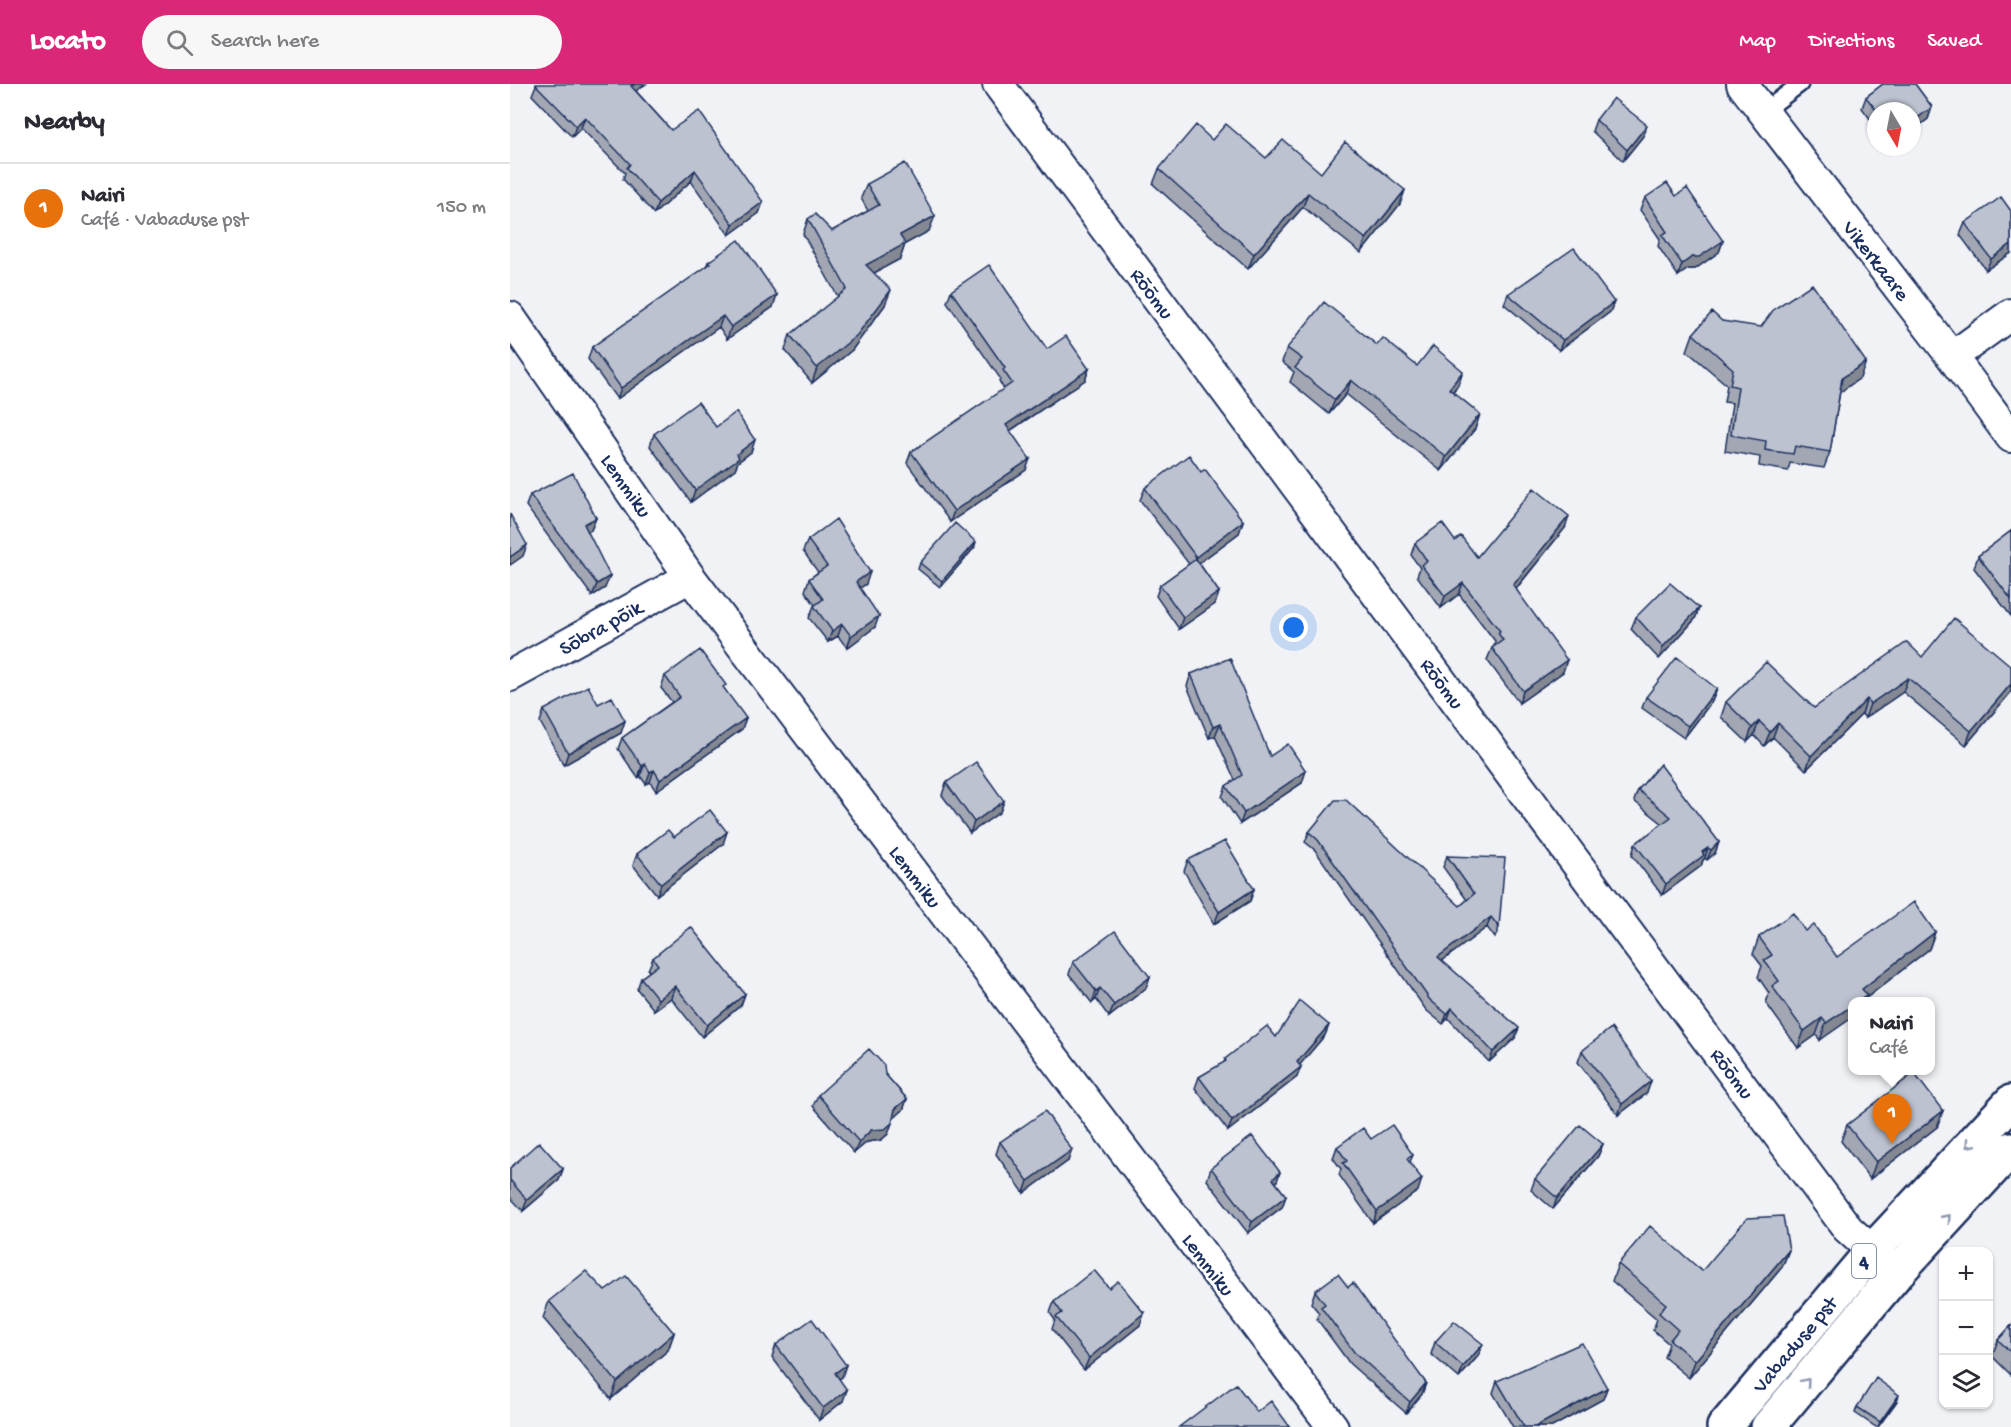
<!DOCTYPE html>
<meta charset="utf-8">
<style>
body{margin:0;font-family:"Gochi Hand",sans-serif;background:#f7f7f7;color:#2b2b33}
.controls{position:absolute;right:18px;bottom:18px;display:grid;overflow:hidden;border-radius:12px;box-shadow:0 2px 4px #0004}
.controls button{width:54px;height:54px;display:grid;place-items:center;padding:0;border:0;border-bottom:2px solid #e1e1e2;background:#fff;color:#2b2b33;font:30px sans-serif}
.compass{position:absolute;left:1357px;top:18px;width:54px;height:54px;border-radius:50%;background:#fff;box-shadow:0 2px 4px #0004;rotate:170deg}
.you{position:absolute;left:784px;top:544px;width:21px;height:21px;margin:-15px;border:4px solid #fff;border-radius:50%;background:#1a73e8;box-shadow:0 0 0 9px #1a73e833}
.badge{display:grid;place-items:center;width:39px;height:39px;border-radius:50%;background:#db2777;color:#fff;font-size:20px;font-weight:700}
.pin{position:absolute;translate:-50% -50px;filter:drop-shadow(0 2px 3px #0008)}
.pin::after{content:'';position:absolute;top:32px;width:21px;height:18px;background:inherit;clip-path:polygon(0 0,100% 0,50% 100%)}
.popup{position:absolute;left:1338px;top:913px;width:87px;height:78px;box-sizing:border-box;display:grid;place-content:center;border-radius:12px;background:#fff;filter:drop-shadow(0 2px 4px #0005);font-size:20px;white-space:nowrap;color:#7c7c81}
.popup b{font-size:22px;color:#2b2b33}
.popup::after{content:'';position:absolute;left:50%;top:100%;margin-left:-12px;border:12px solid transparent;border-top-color:#fff}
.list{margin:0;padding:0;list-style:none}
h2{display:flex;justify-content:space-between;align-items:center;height:78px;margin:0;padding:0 24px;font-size:26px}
h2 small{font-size:20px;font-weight:400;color:#7c7c81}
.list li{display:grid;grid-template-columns:39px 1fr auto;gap:18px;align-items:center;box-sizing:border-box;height:90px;padding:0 24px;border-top:2px solid #e1e1e2}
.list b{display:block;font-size:22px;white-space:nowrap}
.list p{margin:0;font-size:20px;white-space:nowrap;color:#7c7c81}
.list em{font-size:20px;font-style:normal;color:#7c7c81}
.icon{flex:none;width:33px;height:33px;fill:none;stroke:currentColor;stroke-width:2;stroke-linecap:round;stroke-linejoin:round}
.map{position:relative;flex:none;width:1501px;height:1343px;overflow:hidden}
header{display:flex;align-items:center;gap:36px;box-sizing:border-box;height:84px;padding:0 30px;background:#db2777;color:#fff}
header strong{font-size:28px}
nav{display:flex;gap:33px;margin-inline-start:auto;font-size:21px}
.search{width:420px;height:54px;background:#f7f7f7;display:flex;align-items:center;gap:15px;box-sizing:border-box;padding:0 21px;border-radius:33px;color:#7c7c81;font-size:22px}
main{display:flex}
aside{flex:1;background:#fff}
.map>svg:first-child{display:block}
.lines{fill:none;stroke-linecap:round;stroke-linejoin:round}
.lane-casing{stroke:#1b2f5e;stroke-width:20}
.street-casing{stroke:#1b2f5e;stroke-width:34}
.highway-casing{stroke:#1b2f5e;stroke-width:38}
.lane{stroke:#fff;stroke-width:15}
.street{stroke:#fff;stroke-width:30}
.highway{stroke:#fff;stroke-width:33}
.wall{fill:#a2a7b3;stroke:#1b2f5e;stroke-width:1.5}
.shaded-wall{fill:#848892;stroke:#1b2f5e;stroke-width:1.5}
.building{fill:#bcc2d0;stroke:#1b2f5e;stroke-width:1.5}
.oneway{stroke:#8d97ae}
.labels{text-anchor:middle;stroke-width:5;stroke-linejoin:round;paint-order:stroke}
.shield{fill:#fff;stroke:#5f6d8e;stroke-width:1.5}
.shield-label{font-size:20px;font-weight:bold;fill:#1b2f5e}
.street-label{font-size:21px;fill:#1b2f5e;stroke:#fff}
</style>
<header>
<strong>Locato</strong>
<div class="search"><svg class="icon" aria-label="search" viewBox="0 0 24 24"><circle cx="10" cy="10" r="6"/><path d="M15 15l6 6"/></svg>Search here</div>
<nav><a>Map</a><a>Directions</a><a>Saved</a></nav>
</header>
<main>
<aside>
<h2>Nearby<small></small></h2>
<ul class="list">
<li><span class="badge" style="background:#e8710a">1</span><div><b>Nairi</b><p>Café · Vabaduse pst</p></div><em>150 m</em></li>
</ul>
</aside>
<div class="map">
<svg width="1501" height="1343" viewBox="0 0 1501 1343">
<rect width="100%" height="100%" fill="#f1f2f5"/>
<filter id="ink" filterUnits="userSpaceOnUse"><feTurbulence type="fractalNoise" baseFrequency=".0167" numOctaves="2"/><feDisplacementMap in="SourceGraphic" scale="12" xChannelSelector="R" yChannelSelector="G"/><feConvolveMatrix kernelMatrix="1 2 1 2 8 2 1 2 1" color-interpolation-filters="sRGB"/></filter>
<g filter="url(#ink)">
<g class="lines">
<defs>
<path id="lane" d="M1253,28L1290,0"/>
<path id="street" d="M488,0L1338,1145L1380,1183
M1232,0L1442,273L1501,353
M0,233L180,493L823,1343
M1442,273L1501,230
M0,592L180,493"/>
<path id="highway" d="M1214,1343L1362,1167L1501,1018
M1258,1343L1387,1189L1501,1065"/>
</defs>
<use href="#lane" class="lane-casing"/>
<use href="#street" class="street-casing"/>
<use href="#highway" class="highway-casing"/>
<use href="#lane" class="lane"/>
<use href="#street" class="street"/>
<use href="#highway" class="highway"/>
</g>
<path class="wall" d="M1373,0H1405L1422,23L1418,35L1402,47V27H1366V43L1352,24L1356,13Z
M26,1L126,7L161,46L253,118L249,129L219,151L181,97L144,130L113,95L115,89L71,44L62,53L22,11Z
M1086,36L1133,52L1113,77L1082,47Z
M702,56L756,74L811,89L895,106L890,120L851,169L793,123L738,185L643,100L649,85Z
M357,100L419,147L395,160L390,175L364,189L375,221L342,266L302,299L275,266L280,251L328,213L293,150L298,135L322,147L358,127L351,114Z
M1166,112L1213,157L1209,168L1185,185H1178L1168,192L1148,162L1150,155L1130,126L1135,114Z
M1501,127V169L1476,186L1450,151L1455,139Z
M198,178L263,223L217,255L209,243L107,315L78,275L82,263L196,183Z
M441,207L537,265L579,285L575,296L500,347L516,386L440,438L397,379L401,368L494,305L489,297L490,294L437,218Z
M998,210L1104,218L1100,228L1049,266L994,220Z
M1212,237L1350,294L1330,308L1320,368L1314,384L1280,379L1278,387L1249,382L1250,373L1215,367L1222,319L1214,318L1217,301L1177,267L1183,250Z
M867,261L907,282L948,301L943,308L970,330L965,345L931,387L836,310L819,330L780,298L784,288L772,278L777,264Z
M206,343L241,368L228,378L225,385L181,418L140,362L144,350Z
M691,388L733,437L729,449L689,479L709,508L705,520L669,545L646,512L650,501L679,480L630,416L635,404Z
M20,411L86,434L81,446L77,448L95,504L82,512L16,422Z
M1055,444L1006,505L1053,588L1009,619L977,576L982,564L985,562L984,561L985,557L949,510L931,524L907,492L910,484L901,471L905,459L945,457L967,473Z
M1501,447V532L1464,484L1468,472Z
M298,456L356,500L350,504L365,543L337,564L328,552L318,558L299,534L304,522L305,521L295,507L299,495L308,488L293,467Z
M464,464L430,503L408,485L410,479Z
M1189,524L1185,535L1149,575L1121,545L1126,533Z
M1412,573L1501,582V608L1456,661L1393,608L1355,634L1352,630L1296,686L1263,653L1254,662L1244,651L1237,658L1211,633L1216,618L1304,624Z
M681,590L760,672L792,699L730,740L712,713L716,702L725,696L705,652L699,654L677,602Z
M155,592L215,606L232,645L146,707L140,698L136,700L130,692L128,694L108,665L112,654L162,618L151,604Z
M1207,605L1202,617L1174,654L1132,624L1136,613Z
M88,620L111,649L54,681L30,638L34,626Z
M436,699L494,717L490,728L460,749L432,711Z
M1128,706L1209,758L1205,769L1197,776L1195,774L1193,776L1191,782L1152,811L1122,771L1125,760L1153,740L1124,717Z
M799,748L950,822L957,816L933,783L937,772L989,843L985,854L977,843L932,877L1005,954L979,978L938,934L933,940L916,926L805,766L795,758Z
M164,753L213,760L147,811L123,781L127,770Z
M678,776L744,805L740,817L704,840L674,787Z
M1295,847L1327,873L1425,848L1419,865L1355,915L1354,918H1343L1310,956L1306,951L1288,964L1256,919L1259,909L1248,893L1252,882L1243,870L1249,853Z
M143,874L235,910L231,921L192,953L161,914L144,926L127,905L131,894L140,887L138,886Z
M563,878L636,904L599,933L586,915L582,919L559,890Z
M819,941L815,951L789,981L787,993L718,1047L685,1004L689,993L714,979L715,975L766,953Z
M1072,967L1137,1009L1108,1031L1068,978Z
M375,990L397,1015L393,1026L383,1034L378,1050L371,1056L357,1058L344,1069L303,1022L308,1011Z
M1337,1041L1427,1043L1360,1095L1331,1057Z
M861,1055L903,1071L900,1078L908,1107L863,1139L829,1091L831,1085L823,1074L827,1063Z
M490,1058L558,1077L514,1109L486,1070Z
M1093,1060L1088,1072L1043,1125L1021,1106L1025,1095Z
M0,1084L53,1085L49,1096L13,1127L0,1113Z
M701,1084L770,1088L766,1099L776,1112L772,1123L738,1149L697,1096Z
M1279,1166L1272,1183L1179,1294L1154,1273L1159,1260L1143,1246L1147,1235L1102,1197L1108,1180L1192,1187Z
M838,1203L916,1299L912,1310L896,1329L840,1280L807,1235L809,1229L801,1219L805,1207Z
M599,1204L634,1229L630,1241L574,1286L542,1245L545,1236L540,1229L544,1218Z
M95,1207L164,1249L158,1266L101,1315L33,1234L39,1217Z
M1501,1242V1291L1482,1272L1488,1256Z
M925,1258L968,1272L949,1294L921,1270Z
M266,1261L332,1293L329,1295L333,1317L309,1336L262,1273Z
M987,1297L1097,1304L1093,1315L1042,1343H1003L983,1309Z
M1387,1317L1368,1343H1366L1345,1329L1347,1323Z"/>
<path class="shaded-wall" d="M125,0H136L117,13L121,2Z
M1422,23L1418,35L1402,47V38Z
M75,33L71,44L62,53L66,42Z
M1137,41L1133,52L1113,77L1117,66Z
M185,86L181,97L144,130L148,119Z
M895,106L890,120L851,169L856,155Z
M798,109L793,123L738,185L744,170Z
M253,118L249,129L219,151L223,140Z
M425,132L419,147L395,160L390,175L351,196L356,181L390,151Z
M1213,157L1209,168L1185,185H1178L1168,192L1172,180L1182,173Z
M1501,160V169L1476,186L1481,175Z
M381,206L375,221L342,266L302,299L307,284Z
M267,211L263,223L217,255L221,243Z
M1104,218L1100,228L1049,266L1053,256Z
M213,232L209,243L107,315L111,304Z
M1356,278L1350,294L1326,311L1332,294Z
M579,285L575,296L492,352L496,341Z
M953,287L948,301L933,319L939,305Z
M841,296L836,310L819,330L825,316Z
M970,330L965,345L931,387L936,373Z
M245,356L241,368L228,378L225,385L181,418L185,406L227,370Z
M520,375L516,386L440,438L444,427Z
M1059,432L1055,444L999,513L1003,501Z
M86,434L81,446L69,452L74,440Z
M733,437L729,449L682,484L686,473Z
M466,458L464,464L430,503L432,497Z
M17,461L13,472L0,481V473Z
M360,488L356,500L341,510L346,498Z
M100,492L95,504L82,512L87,500Z
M953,499L949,510L931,524L935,512Z
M709,508L705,520L669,545L673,533Z
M1189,524L1185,535L1149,575L1153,563Z
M369,532L365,543L337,564L341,552Z
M332,540L328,552L318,558L322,547Z
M1057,576L1053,588L1009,619L1013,607Z
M1398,594L1393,608L1355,634L1360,620Z
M1501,600V608L1456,661L1461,647Z
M1207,605L1202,617L1174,654L1178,642Z
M1357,615L1352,630L1296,686L1301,672Z
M236,634L232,645L146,707L150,696Z
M115,637L111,649L54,681L58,669Z
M1249,637L1244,651L1237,658L1242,644Z
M1268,639L1263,653L1254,662L1260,648Z
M710,640L705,652L699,654L703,643Z
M135,680L130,692L128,694L132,682Z
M144,686L140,698L136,700L140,688Z
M796,687L792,699L730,740L734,729Z
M494,717L490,728L460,749L464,738Z
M217,748L213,760L147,811L151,800Z
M1209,758L1205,769L1197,776L1201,766Z
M1198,764L1195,774L1193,776L1191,782L1152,811L1156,800Z
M744,805L740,817L704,840L709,828Z
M981,833L977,843L924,883L928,873Z
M1425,848L1419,865L1355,915L1354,918H1347L1352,905Z
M640,893L636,904L599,933L604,921Z
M165,902L161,914L144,926L148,915Z
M590,904L586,915L582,919L586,907Z
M235,910L231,921L192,953L197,941Z
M1343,921V933L1310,956L1316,939Z
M942,924L938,934L933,940L937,930Z
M1312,934L1306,951L1288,964L1294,947Z
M819,941L815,951L783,989L787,978Z
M1009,944L1005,954L979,978L983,968Z
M791,983L787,993L718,1047L722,1037Z
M1141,997L1137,1009L1108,1031L1112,1020Z
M397,1015L393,1026L381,1037L385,1025Z
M1433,1027L1427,1043L1360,1095L1366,1078Z
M382,1039L378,1050L371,1056L357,1058L344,1069L349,1058L361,1046Z
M1093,1060L1088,1072L1043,1125L1047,1114Z
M562,1066L558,1077L514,1109L518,1097Z
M53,1085L49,1096L13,1127L17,1116Z
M770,1088L766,1100L763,1095Z
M912,1095L908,1107L863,1139L867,1127Z
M776,1112L772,1123L738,1149L742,1138Z
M1279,1166L1272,1183L1179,1294L1185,1277Z
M634,1229L630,1241L574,1286L579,1274Z
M164,1249L158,1266L101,1315L107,1298Z
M973,1260L968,1272L949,1294L953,1283Z
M336,1281L332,1293L320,1301L325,1289Z
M916,1299L912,1310L896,1329L900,1318Z
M1097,1304L1093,1315L1042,1343H1025Z
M337,1306L333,1317L309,1336L313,1324Z
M1389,1311L1387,1317L1368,1343L1370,1338Z"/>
<path class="building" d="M26,0H125L121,2L161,46L189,27L253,118L223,140L185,86L148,119L117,84L120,80L75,33L66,42L26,1Z
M1373,0H1405L1422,23L1402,38V27H1367L1356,13Z
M1103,14L1137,41L1117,66L1086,36Z
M716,40L756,74L773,56L811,89L835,58L895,106L856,155L798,109L744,170L649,85L686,41L702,56Z
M395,79L425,132L390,151L395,160L356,181L381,206L347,251L307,284L280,251L337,205L298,135L305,130L322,147L369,121L357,100Z
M1157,99L1166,112L1177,104L1213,157L1189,173H1182L1172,180L1152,151L1157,148L1135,114Z
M1491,113L1501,127V160L1481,175L1455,139Z
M229,156L267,211L221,243L213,232L111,304L82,263L200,180L198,178Z
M1064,164L1104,218L1053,256L998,210Z
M479,181L537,265L556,252L579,285L496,341L520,375L444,427L401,368L502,299L493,286L495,284L441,207Z
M1302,200L1356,278L1332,294L1320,368L1285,362L1283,370L1255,366L1256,357L1221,351L1228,303L1220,301L1223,285L1183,250L1202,228L1212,237L1251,243L1264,225Z
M814,218L867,261L873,254L907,282L923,262L953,287L939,305L970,330L936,373L841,296L825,316L785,284L792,275L777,264Z
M188,318L206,343L226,328L245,356L227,370L229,374L185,406L144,350Z
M679,371L691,388L695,385L733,437L686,473L635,404Z
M63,389L86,434L74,440L100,492L87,500L20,411Z
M1024,404L1059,432L1003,501L1057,576L1013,607L982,564L993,556L988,549L990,547L953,499L935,512L911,481L917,477L905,459L932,439L945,457L951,452L967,473Z
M0,430L17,461L0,473Z
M326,435L360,488L346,498L369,532L341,552L332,540L322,547L304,522L313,515L299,495L317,482L298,456Z
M445,439L466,458L432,497L410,479Z
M1501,447V515L1468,472Z
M686,475L709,508L673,533L650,501Z
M1160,499L1189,524L1153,563L1126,533Z
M1444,534L1501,582V600L1461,647L1398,594L1360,620L1357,615L1301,672L1268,639L1260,648L1249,637L1242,644L1216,618L1256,578L1304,624L1397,558L1412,573Z
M190,566L216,601L213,603L236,634L150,696L144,686L140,688L135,680L132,682L112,654L170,613L155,592Z
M1167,573L1207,605L1178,642L1136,613Z
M720,574L760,672L778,660L796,687L734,729L716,702L732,691L710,640L703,643L681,590Z
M78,602L88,620L102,613L115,637L58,669L34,626Z
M466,678L494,717L464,738L436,699Z
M1150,680L1209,758L1201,766L1198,764L1192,768L1194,771L1156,800L1125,760L1161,733L1128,706Z
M825,716H836L950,822L964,810L937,772L995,774L989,843L981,833L928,873L1009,944L983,968L942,924L937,930L920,916L808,756L799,748Z
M200,726L217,748L151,800L127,770L158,746L164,753Z
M715,757L744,805L709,828L678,776Z
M1404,818L1425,848L1352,905L1357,911L1347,918H1343V921L1316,939L1312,934L1294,947L1262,902L1269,897L1254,876L1262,871L1249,853L1283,829L1295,847L1304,841L1327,873Z
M181,843L235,910L197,941L165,902L148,915L131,894L148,881L143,874Z
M605,847L640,893L604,921L590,904L586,907L563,878Z
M790,917L819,941L787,978L791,983L722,1037L689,993L716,977L715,975L757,942L766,953Z
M1101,944L1141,997L1112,1020L1072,967Z
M359,965L374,981L375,990L397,1015L385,1025L382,1039L375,1045L361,1046L349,1058L308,1011Z
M1404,989L1433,1027L1366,1078L1337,1041Z
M535,1027L562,1066L518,1097L490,1058Z
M882,1041L903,1071L897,1075L912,1095L867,1127L833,1079L837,1077L827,1063L853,1044L861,1055Z
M1070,1041L1093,1060L1047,1114L1025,1095Z
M742,1052L770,1088L763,1095L776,1112L742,1138L701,1084Z
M29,1058L53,1085L17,1116L0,1096V1084Z
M1273,1132L1279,1166L1185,1277L1160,1256L1168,1246L1149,1229L1156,1220L1108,1180L1140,1142L1192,1187L1237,1134Z
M584,1186L599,1204L608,1197L634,1229L579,1274L546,1233L552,1229L544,1218Z
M76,1187L95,1207L116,1192L164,1249L107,1298L39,1217Z
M828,1190L838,1203L843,1199L916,1299L900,1318L844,1268L811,1223L815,1220L805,1207Z
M302,1235L336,1281L325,1289L337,1306L313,1324L266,1261Z
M944,1237L973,1260L953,1283L925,1258Z
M1501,1242V1268L1488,1256Z
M1072,1259L1097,1304L1025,1343H1014L987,1297Z
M1366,1294L1389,1311L1370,1338L1347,1323Z
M726,1300L747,1328L761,1317L780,1343H669Z"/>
<defs><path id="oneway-chevron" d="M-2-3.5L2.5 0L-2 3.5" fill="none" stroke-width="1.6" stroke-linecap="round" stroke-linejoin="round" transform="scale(1.5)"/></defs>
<g class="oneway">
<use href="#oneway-chevron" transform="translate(1460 1060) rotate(132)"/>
<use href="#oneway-chevron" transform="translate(1437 1134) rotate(-48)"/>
<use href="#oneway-chevron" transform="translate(1296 1298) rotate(-50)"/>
</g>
</g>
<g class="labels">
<rect class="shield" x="1342" y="1160" width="24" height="34" rx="4.5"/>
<g class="shield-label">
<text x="1354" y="1184">4</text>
</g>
<g class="street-label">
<text transform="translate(1367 176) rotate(52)" y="7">Vikerkaare</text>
<text transform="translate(643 209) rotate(53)" y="7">Rõõmu</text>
<text transform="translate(117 401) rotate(55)" y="7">Lemmiku</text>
<text transform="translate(90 543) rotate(-29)" y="7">Sõbra põik</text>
<text transform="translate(933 599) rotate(53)" y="7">Rõõmu</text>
<text transform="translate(406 792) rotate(53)" y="7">Lemmiku</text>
<text transform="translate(1223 989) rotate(53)" y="7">Rõõmu</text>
<text transform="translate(699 1180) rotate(53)" y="7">Lemmiku</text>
<text transform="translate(1284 1260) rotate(-50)" y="7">Vabaduse pst</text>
</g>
</g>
</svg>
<div class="controls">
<button>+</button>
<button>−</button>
<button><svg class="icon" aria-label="layers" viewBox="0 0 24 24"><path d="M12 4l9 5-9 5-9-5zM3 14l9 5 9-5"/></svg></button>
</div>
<svg class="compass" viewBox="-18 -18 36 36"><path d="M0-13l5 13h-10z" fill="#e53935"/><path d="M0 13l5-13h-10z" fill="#7c7c81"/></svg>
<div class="you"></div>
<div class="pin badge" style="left:1382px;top:1060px;background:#e8710a">1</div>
<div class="popup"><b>Nairi</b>Café</div>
</div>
</main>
